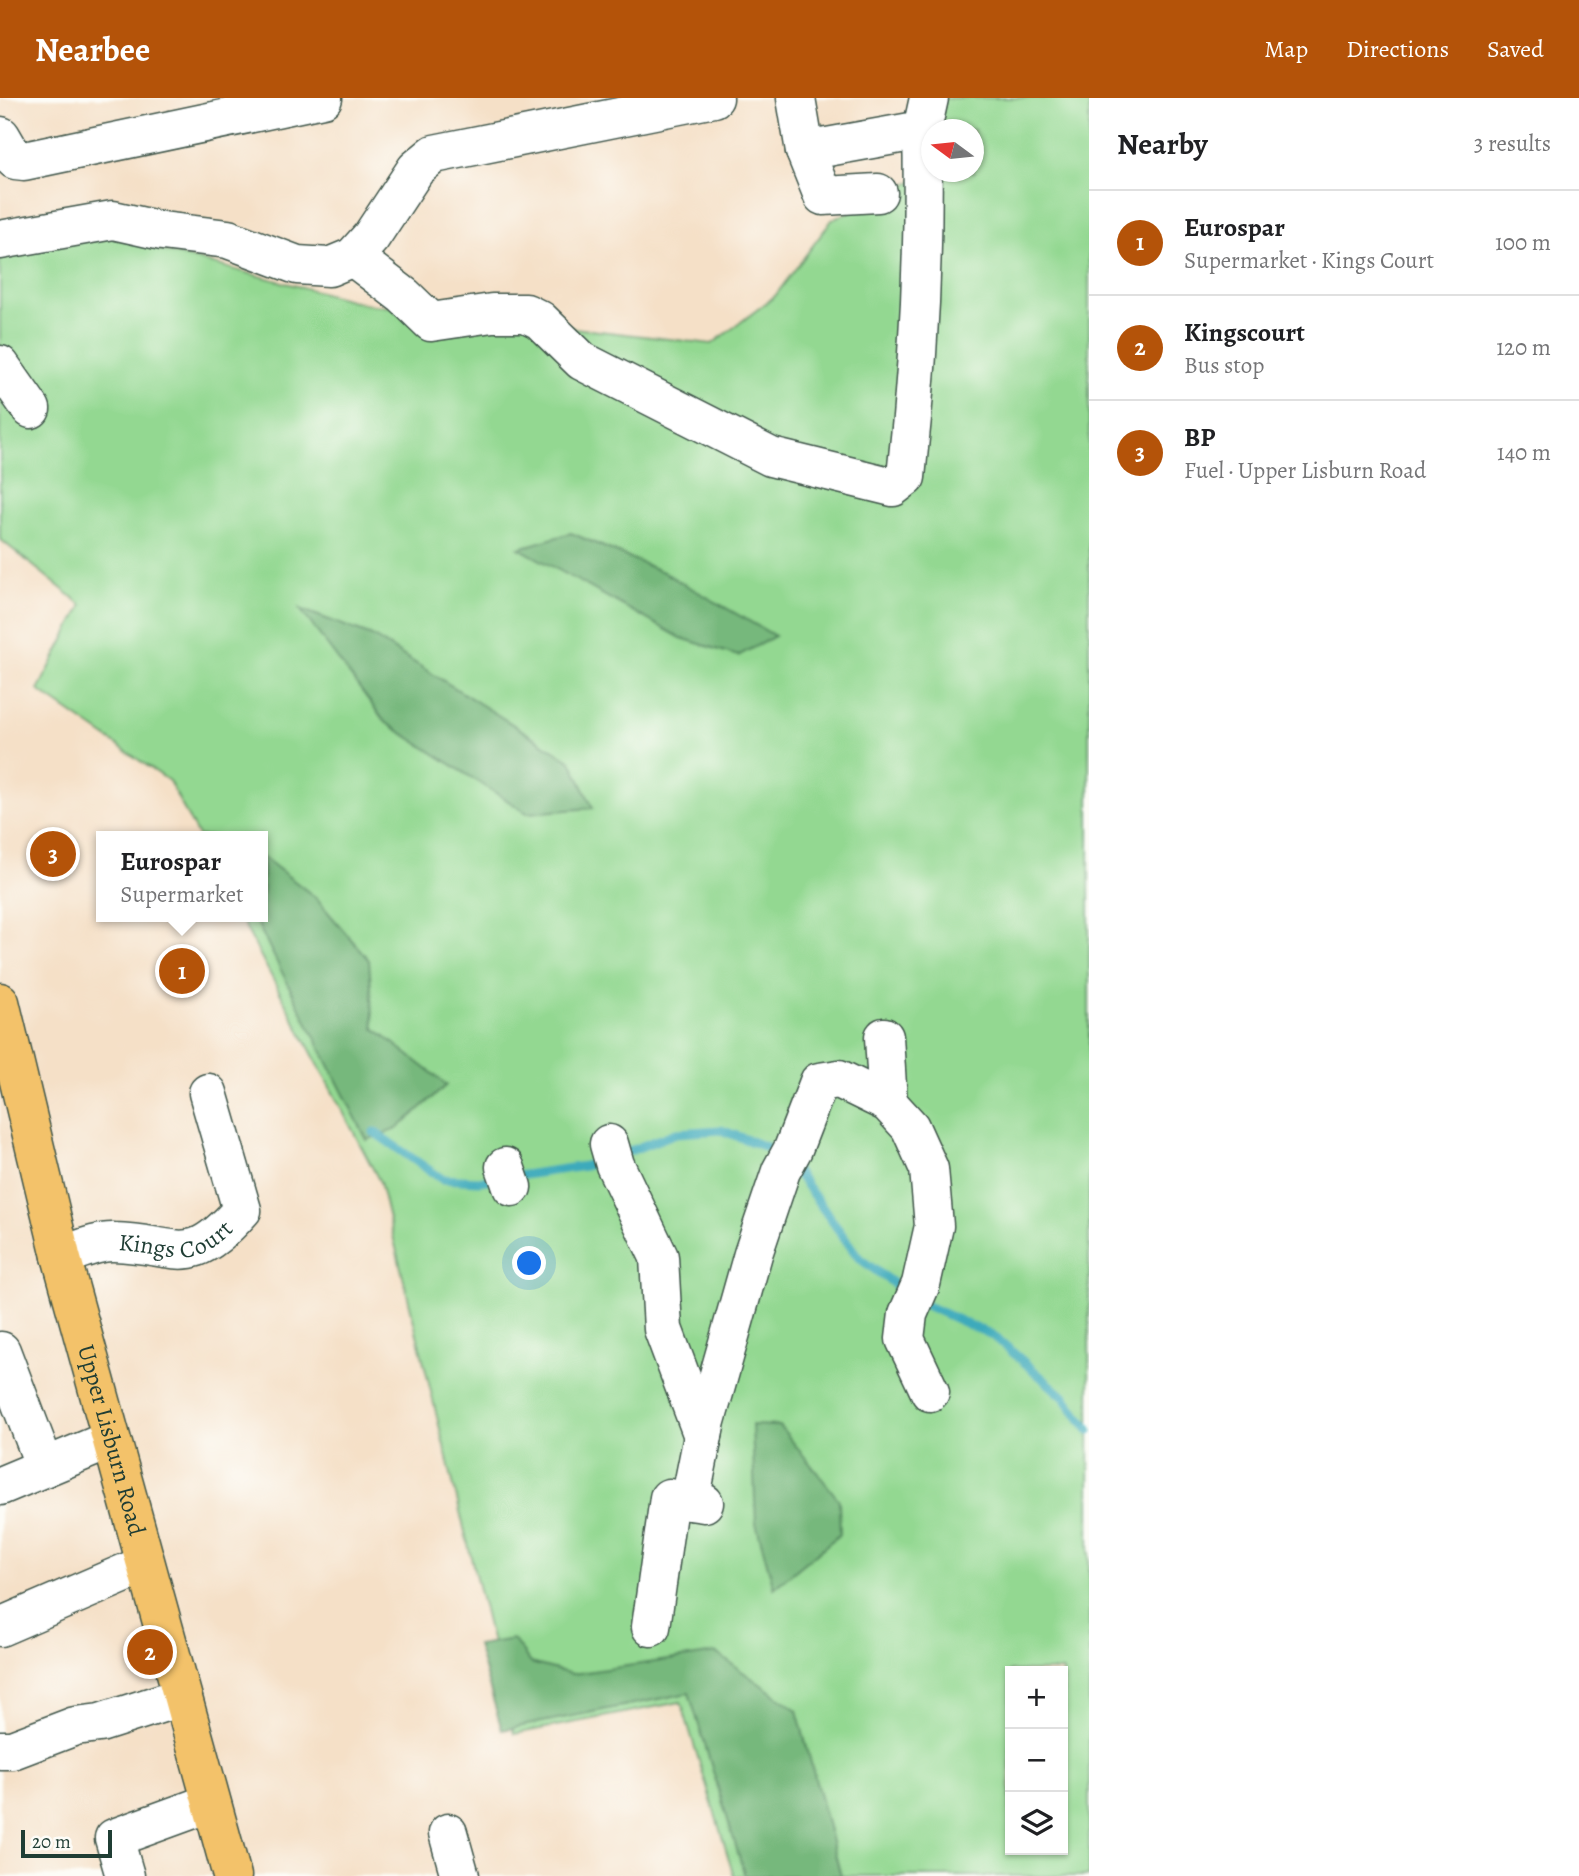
<!DOCTYPE html>
<meta charset="utf-8">
<style>
body{margin:0;font-family:Alegreya,serif;background:#f2f2f2;color:#202124}
.controls{position:absolute;right:21px;bottom:21px;display:grid;overflow:hidden;border-radius:0px;box-shadow:0 2px 5px #0004}
.controls button{width:63px;height:63px;display:grid;place-items:center;padding:0;border:0;border-bottom:2px solid #e0e0e0;background:#fff;color:#202124;font:35px sans-serif}
.compass{position:absolute;left:921px;top:21px;width:63px;height:63px;border-radius:50%;background:#fff;box-shadow:0 2px 5px #0004;rotate:285deg}
.scale{position:absolute;left:21px;bottom:18px;width:91px;box-sizing:border-box;padding-left:7px;border:4px solid #1f3d34;border-top:0;font-size:19px;line-height:24px;white-space:nowrap;color:#1f3d34;-webkit-text-stroke:5px #fdfcf7;paint-order:stroke}
.you{position:absolute;left:530px;top:1166px;width:24px;height:24px;margin:-18px;border:5px solid #fff;border-radius:50%;background:#1a73e8;box-shadow:0 0 0 10px #1a73e833}
.badge{display:grid;place-items:center;width:46px;height:46px;border-radius:50%;background:#b45309;color:#fff;font-size:23px;font-weight:700}
.pin{position:absolute;translate:-50% -50%;border:4px solid #fff;box-shadow:0 2px 7px #0006}
.popup{position:absolute;left:96px;top:733px;width:172px;height:91px;box-sizing:border-box;display:grid;place-content:center;border-radius:0px;background:#fff;filter:drop-shadow(0 2px 5px #0005);font-size:23px;white-space:nowrap;color:#757577}
.popup b{font-size:26px;color:#202124}
.popup::after{content:'';position:absolute;left:50%;top:100%;margin-left:-14px;border:14px solid transparent;border-top-color:#fff}
.list{margin:0;padding:0;list-style:none}
h2{display:flex;justify-content:space-between;align-items:center;height:91px;margin:0;padding:0 28px;font-size:30px}
h2 small{font-size:23px;font-weight:400;color:#757577}
.list li{display:grid;grid-template-columns:46px 1fr auto;gap:21px;align-items:center;box-sizing:border-box;height:105px;padding:0 28px;border-top:2px solid #e0e0e0}
.list b{display:block;font-size:26px;white-space:nowrap}
.list p{margin:0;font-size:23px;white-space:nowrap;color:#757577}
.list em{font-size:23px;font-style:normal;color:#757577}
.icon{flex:none;width:38px;height:38px;fill:none;stroke:currentColor;stroke-width:2;stroke-linecap:round;stroke-linejoin:round}
.map{position:relative;flex:none;width:1089px;height:1778px;overflow:hidden}
header{display:flex;align-items:center;gap:42px;box-sizing:border-box;height:98px;padding:0 35px;background:#b45309;color:#fff}
header strong{font-size:33px}
nav{display:flex;gap:38px;margin-inline-start:auto;font-size:24px}
main{display:flex}
aside{flex:1;background:#fff}
.map>svg:first-child{display:block}
.green{fill:#93d891;stroke:#598a62;stroke-width:2;fill-rule:evenodd}
.forest{fill:#76b87b;stroke:#4a7a58;stroke-width:2}
.lines{fill:none;stroke-linecap:round;stroke-linejoin:round}
.stream{stroke:#3caabb;stroke-width:9}
.minor-casing{stroke:#3f554a;stroke-width:41}
.major-casing{stroke:#3f554a;stroke-width:41}
.minor{stroke:#fff;stroke-width:38}
.major{stroke:#f3c26a;stroke-width:38}
.labels{text-anchor:middle;stroke-width:7;stroke-linejoin:round;paint-order:stroke}
.street-label{font-size:24px;fill:#1f3d34;stroke:#fdfcf7}
</style>
<header>
<strong>Nearbee</strong>
<nav><a>Map</a><a>Directions</a><a>Saved</a></nav>
</header>
<main>
<div class="map">
<svg width="1089" height="1778" viewBox="0 0 1089 1778">
<rect width="100%" height="100%" fill="#fdfcf7"/>
<filter id="ink" filterUnits="userSpaceOnUse"><feTurbulence type="fractalNoise" baseFrequency=".0143" numOctaves="2"/><feDisplacementMap in="SourceGraphic" scale="14" xChannelSelector="R" yChannelSelector="G"/><feConvolveMatrix kernelMatrix="1 2 1 2 8 2 1 2 1" color-interpolation-filters="sRGB"/></filter>
<filter id="wash" filterUnits="userSpaceOnUse"><feTurbulence type="fractalNoise" baseFrequency=".00686" numOctaves="4" result="noise"/><feDisplacementMap in="SourceGraphic" scale="28" xChannelSelector="R" yChannelSelector="G"/><feGaussianBlur stdDeviation="1.57" result="paint"/><feColorMatrix in="noise" values="0 0 0 0 0 0 0 0 0 0 0 0 0 0 0 0 0 1.4 0 .05"/><feComposite in="paint" operator="in"/></filter>
<g filter="url(#wash)">
<rect width="100%" height="100%" fill="#f5e0c7"/>
<path class="green" d="M919,0H1089V1778H734L681,1604L514,1636L380,1084L240,819H262V738H198L169,683L38,592L82,507L0,441V152L93,134L365,206L712,246L775,198L832,122L915,82ZM932,32H974V74H932ZM1010,1573H1063V1752H1010Z"/>
<path class="forest" d="M571,435L663,474L775,538L738,558L681,540L519,450Z
M300,511L372,538L571,663L593,710L527,715L385,624Z
M263,759L315,799L369,862L374,930L447,987L397,1031L367,1042L254,819H262Z
M752,1327L780,1328L839,1402L840,1436L774,1490L756,1425Z
M513,1541L531,1565L572,1576L716,1555L797,1612L841,1778H745L689,1595L502,1632L477,1547Z"/>
<g class="lines">
<path class="stream" d="M374,1034L442,1081L479,1083L499,1080
M622,1056L676,1035L721,1032L782,1055
M793,1069L859,1160L906,1195
M517,1078L585,1068L606,1061
M923,1206L994,1238L1064,1299L1089,1332"/>
</g>
</g>
<g filter="url(#ink)">
<g class="lines">
<defs>
<g id="minor">
<path d="M796,0L805,53L823,98L878,95"/>
<path d="M922,32L929,0"/>
<path d="M1,38L15,62L24,63L323,0"/>
<path d="M0,142L113,122L162,133L228,141L297,167L329,169L353,159L371,139L416,71L434,56L714,0"/>
<path d="M353,159L404,198L431,224L492,215H526L540,222L582,263L771,359L893,389L906,379C919,263 925,149 922,32L805,53"/>
<path d="M0,267L31,311"/>
<path d="M884,939L888,1005"/>
<path d="M609,1046L615,1067L659,1159L663,1231L703,1338"/>
<path d="M505,1069L512,1089"/>
<path id="s1" d="M61,1158C77,1153 98,1143 114,1144C181,1146 188,1173 242,1112L208,995"/>
<path d="M1,1253L45,1369"/>
<path d="M0,1388L110,1342"/>
<path d="M690,1403L706,1323L753,1156L781,1073L793,1051L819,984L839,981L888,1005L910,1029L929,1071L934,1128L921,1186L908,1216L905,1241L930,1294"/>
<path d="M0,1529L144,1467"/>
<path d="M651,1529L669,1400L704,1405"/>
<path d="M0,1652H12L75,1628L100,1625L181,1599"/>
<path d="M448,1735L460,1778"/>
<path d="M125,1778L114,1740L210,1705"/>
</g>
<g id="major">
<path id="s2" d="M0,904L61,1158L232,1778"/>
</g>
</defs>
<use href="#minor" class="minor-casing"/>
<use href="#major" class="major-casing"/>
<use href="#minor" class="minor"/>
<use href="#major" class="major"/>
</g>
</g>
<g class="labels">
<g class="street-label">
<text dy="8" stroke="none"><textPath href="#s1" startOffset="119">Kings Court</textPath></text>
<text dy="8" stroke="none"><textPath href="#s2" startOffset="452">Upper Lisburn Road</textPath></text>
</g>
</g>
</svg>
<div class="controls">
<button>+</button>
<button>−</button>
<button><svg class="icon" aria-label="layers" viewBox="0 0 24 24"><path d="M12 4l9 5-9 5-9-5zM3 14l9 5 9-5"/></svg></button>
</div>
<svg class="compass" viewBox="-18 -18 36 36"><path d="M0-13l5 13h-10z" fill="#e53935"/><path d="M0 13l5-13h-10z" fill="#757577"/></svg>
<div class="scale">20 m</div>
<div class="you"></div>
<div class="pin badge" style="left:182px;top:873px">1</div>
<div class="popup"><b>Eurospar</b>Supermarket</div>
<div class="pin badge" style="left:150px;top:1554px">2</div>
<div class="pin badge" style="left:53px;top:756px">3</div>
</div>
<aside>
<h2>Nearby<small>3 results</small></h2>
<ul class="list">
<li><span class="badge">1</span><div><b>Eurospar</b><p>Supermarket · Kings Court</p></div><em>100 m</em></li>
<li><span class="badge">2</span><div><b>Kingscourt</b><p>Bus stop</p></div><em>120 m</em></li>
<li><span class="badge">3</span><div><b>BP</b><p>Fuel · Upper Lisburn Road</p></div><em>140 m</em></li>
</ul>
</aside>
</main>
